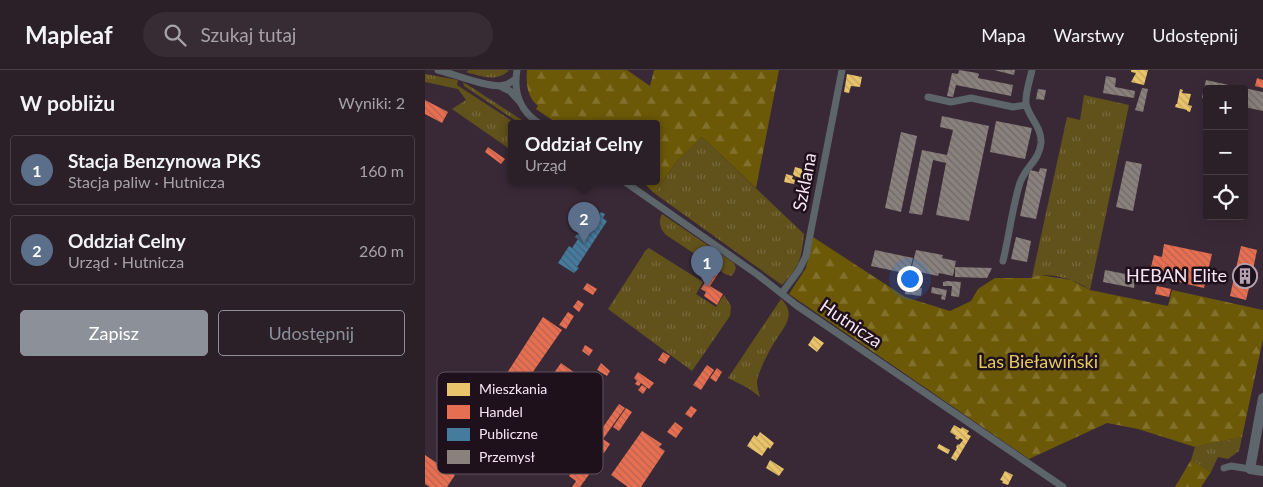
<!DOCTYPE html>
<html lang="pl">
<meta charset="utf-8">
<style>
body{margin:0;font-family:Lato,sans-serif;background:#372c34;color:#f1f3f6}
.controls{position:absolute;right:15px;top:15px;display:grid;overflow:hidden;border-radius:5px;box-shadow:0 5px 20px #0002}
.controls button{width:45px;height:45px;display:grid;place-items:center;padding:0;border:0;border-bottom:1px solid #473d45;background:#2b1f28;color:#f1f3f6;font:25px sans-serif}
.you{position:absolute;left:484px;top:208px;width:18px;height:18px;margin:-12px;border:4px solid #fff;border-radius:50%;background:#1a73e8;box-shadow:0 0 0 8px #1a73e833}
.badge{display:grid;place-items:center;width:32px;height:32px;border-radius:50%;background:#8c9099;color:#fff;font-size:16px;font-weight:700}
.pin{position:absolute;translate:-50% -41px;filter:drop-shadow(0 1px 2px #0008)}
.pin::after{content:'';position:absolute;top:26px;width:18px;height:15px;background:inherit;clip-path:polygon(0 0,100% 0,50% 100%)}
.popup{position:absolute;left:83px;top:50px;width:152px;height:65px;box-sizing:border-box;display:grid;place-content:center;border-radius:5px;background:#2b1f28;filter:drop-shadow(0 1px 4px #0005);font-size:16px;white-space:nowrap;color:#a6a2a8}
.popup b{font-size:19px;color:#f1f3f6}
.popup::after{content:'';position:absolute;left:50%;top:100%;margin-left:-10px;border:10px solid transparent;border-top-color:#2b1f28}
.list{margin:0;padding:0;list-style:none}
h2{display:flex;justify-content:space-between;align-items:center;height:65px;margin:0;padding:0 20px;font-size:21px}
h2 small{font-size:16px;font-weight:400;color:#a6a2a8}
.list li{display:grid;grid-template-columns:32px 1fr auto;gap:15px;align-items:center;box-sizing:border-box;height:70px;margin:0 10px 10px;padding:0 10px;border:1px solid #473d45;border-radius:5px}
.list b{display:block;font-size:19px;white-space:nowrap}
.list p{margin:0;font-size:16px;white-space:nowrap;color:#a6a2a8}
.list em{font-size:16px;font-style:normal;color:#a6a2a8}
.actions{display:flex;gap:10px;padding:15px 20px}
.actions a{flex:1;padding:11px 0;border:1px solid #8c9099;border-radius:5px;text-align:center;font-size:18px;color:#8c9099}
.actions .main{background:#8c9099;color:#fff}
.icon{flex:none;width:28px;height:28px;fill:none;stroke:currentColor;stroke-width:2;stroke-linecap:round;stroke-linejoin:round}
.map{position:relative;flex:none;width:838px;height:417px;overflow:hidden}
header{display:flex;align-items:center;gap:30px;box-sizing:border-box;height:70px;padding:0 25px;background:#2b1f28;border-bottom:1px solid #473d45}
header strong{font-size:24px}
nav{display:flex;gap:28px;margin-inline-start:auto;font-size:18px}
.search{width:350px;height:45px;background:#372c34;display:flex;align-items:center;gap:12px;box-sizing:border-box;padding:0 18px;border-radius:28px;color:#a6a2a8;font-size:19px}
main{display:flex}
aside{flex:1;background:#2b1f28}
.map>svg:first-child{display:block}
.grass{fill:url(#grass-tufts)}
.forest{fill:url(#forest-firs)}
.homes{fill:url(#homes-back-hatch)}
.shops{fill:url(#shops-back-hatch)}
.public{fill:url(#public-back-hatch)}
.industry{fill:url(#industry-back-hatch)}
.lines{fill:none;stroke-linecap:round;stroke-linejoin:round}
.street{stroke:#5c656a;stroke-width:7}
.secondary{stroke:#5e666d;stroke-width:10}
.labels{text-anchor:middle;stroke-width:5;stroke-linejoin:round;paint-order:stroke}
.street-label{font-size:18px;fill:#f8e4f3;stroke:#1e111c}
.poi-label{font-size:18px;fill:#f8e4f3;stroke:#1e111c;text-anchor:end}
.park-label{font-size:18px;fill:#e7ca5e;stroke:#1e111c}
.key{fill:#1e111c;stroke:#5f505c;stroke-width:1}
.key-label{font-size:14px;fill:#f8e4f3}
</style>
<header>
<strong>Mapleaf</strong>
<div class="search"><svg class="icon" aria-label="search" viewBox="0 0 24 24"><circle cx="10" cy="10" r="6"/><path d="M15 15l6 6"/></svg>Szukaj tutaj</div>
<nav><a>Mapa</a><a>Warstwy</a><a>Udostępnij</a></nav>
</header>
<main>
<aside>
<h2>W pobliżu<small>Wyniki: 2</small></h2>
<ul class="list">
<li><span class="badge" style="background:#5c6f8a">1</span><div><b>Stacja Benzynowa PKS</b><p>Stacja paliw · Hutnicza</p></div><em>160 m</em></li>
<li><span class="badge" style="background:#5c6f8a">2</span><div><b>Oddział Celny</b><p>Urząd · Hutnicza</p></div><em>260 m</em></li>
</ul>
<div class="actions"><a class="main">Zapisz</a><a>Udostępnij</a></div>
</aside>
<div class="map">
<svg width="838" height="417" viewBox="0 0 838 417">
<defs>
<pattern id="grass-tufts" width="24" height="20" patternUnits="userSpaceOnUse" patternTransform="scale(1.25)"><rect width="24" height="20" fill="#61511b"/><path d="M3 7l-1-3M5 7V3M7 7l1-3M15 17l-1-3M17 17v-4M19 17l1-3" fill="none" stroke="#786a3d"/></pattern>
<pattern id="forest-firs" width="22" height="20" patternUnits="userSpaceOnUse" patternTransform="scale(1.25)"><rect width="22" height="20" fill="#6c5908"/><path d="M5 1l3.5 6h-7zM16 11l3.5 6h-7z" fill="#82712c"/></pattern>
<pattern id="homes-back-hatch" width="6" height="6" patternUnits="userSpaceOnUse" patternTransform="scale(1.25)"><rect width="6" height="6" fill="#e9c46a"/><path d="M-1 5l2 2M0 0l6 6M5-1l2 2" fill="none" stroke="#c1a462"/></pattern>
<pattern id="shops-back-hatch" width="6" height="6" patternUnits="userSpaceOnUse" patternTransform="scale(1.25)"><rect width="6" height="6" fill="#e76f51"/><path d="M-1 5l2 2M0 0l6 6M5-1l2 2" fill="none" stroke="#b8624f"/></pattern>
<pattern id="public-back-hatch" width="6" height="6" patternUnits="userSpaceOnUse" patternTransform="scale(1.25)"><rect width="6" height="6" fill="#457b9d"/><path d="M-1 5l2 2M0 0l6 6M5-1l2 2" fill="none" stroke="#476277"/></pattern>
<pattern id="industry-back-hatch" width="6" height="6" patternUnits="userSpaceOnUse" patternTransform="scale(1.25)"><rect width="6" height="6" fill="#8a817c"/><path d="M-1 5l2 2M0 0l6 6M5-1l2 2" fill="none" stroke="#706968"/></pattern>
</defs>
<rect width="100%" height="100%" fill="#392936"/>
<path class="grass" d="M44,0H84C73,13 55,6 41,2Z
M0,4L33,10L32,15L92,54H86V80L27,39L41,30L33,19L0,12Z
M38,12L46,17L97,50L93,52L39,16Z
M659,25L704,35L665,220C649,209 626,202 607,207L642,47L655,50Z
M277,67L379,164C376,190 375,196 357,215L229,123L252,91Z
M237,144L309,193L311,198L309,203L306,206L300,204L241,165C235,159 233,151 237,144Z
M224,178L278,212L271,224L291,237L299,225L306,236L305,246L267,301L183,239L221,180Z
M356,229C373,245 358,258 349,273C344,281 333,302 332,312C332,317 334,323 335,327L323,318L303,308Z
M817,367L814,381L803,389L793,387L786,402L766,390L770,377Z"/>
<path class="forest" d="M102,0H202L225,16L229,0H354L331,118L277,67L252,91L229,123L218,112H232V54H133L111,39L113,36C102,27 101,14 102,0Z
M388,167L480,227L525,241L546,231L553,219L570,208H605L615,205L646,210L665,220L743,236L747,220L838,240V269L817,367L770,377L713,359L682,353L604,389L364,224L381,198Z
M766,390L786,402L776,417H750Z"/>
<path class="homes" d="M706,0H723L719,15L706,12L711,3L706,2Z
M422,4L437,7L435,17L426,16L424,23L419,22Z
M755,19L758,20L757,23L766,24L763,35L767,36L765,42L762,41V40L750,37L751,34H752Z
M370,97L388,102L385,111L370,106L368,104Z
M361,104L368,106L367,109L370,110L369,114L359,112Z
M389,266L399,273L392,282L383,275Z
M529,355L536,359L537,357L544,361L542,364L546,366L531,391L526,388L532,378L531,377L533,374L534,375L538,370L535,368L533,370L530,368L531,366L525,362Z
M335,362L349,373L345,379L343,377L337,386L322,376L329,365L332,367Z
M514,374L525,380L523,384L512,378Z
M345,390L359,399L354,406L341,398Z
M580,401L588,405L583,415L577,413L578,411L575,410Z"/>
<path class="shops" d="M832,8L838,10V18L830,16Z
M0,30L23,42L17,53L0,44Z
M63,77L80,89L76,94L60,82Z
M739,174L787,184L779,218L724,205L729,185L737,187Z
M816,176L832,180L828,200L833,202L831,211L826,210L821,230L805,226Z
M289,198L295,201L285,216L298,224L292,235L279,226L281,222L276,219Z
M162,213L172,219L168,225L158,219Z
M732,216L746,219L744,227L730,224Z
M153,230L159,234L154,242L148,237Z
M143,242L149,246L141,259L134,255Z
M118,247L137,260L80,342L82,343L49,391L30,379L62,330L64,331Z
M160,275L168,280L164,286L157,281Z
M238,282L245,286L240,294L233,290Z
M136,293L150,303L137,320L124,310Z
M176,293L185,301L182,306L172,300Z
M282,295L289,300L276,320L268,315Z
M292,298L297,302L291,312L285,308Z
M213,302L229,313L224,319L216,313L214,316L210,314L212,311L209,308Z
M217,315L222,318L218,324L213,320Z
M164,331L172,337L147,372L139,367Z
M194,334L200,338L178,369L185,374L179,383L172,380L177,373L173,377L167,373Z
M266,336L272,340L266,348L260,344Z
M201,338L207,342L194,361L188,357Z
M250,352L258,358L251,368L242,362Z
M217,361L237,374L234,377L240,381L216,417H203L186,405Z
M166,375L172,379L161,395L155,391Z
M0,385L30,405L22,417H5L0,414Z
M153,394L159,398L162,395L168,399L155,417H147L151,411L144,406Z"/>
<path class="public" d="M176,142L180,144L178,148L182,151L152,197L154,198L149,203L133,193L144,176L147,178L153,169L150,167L152,164L156,166L170,143L174,145Z"/>
<path class="industry" d="M534,0L552,3L554,4L553,8L588,15L586,26L531,15L528,27L522,26L527,3L533,4Z
M569,0H590L589,5Z
M681,6L691,8L690,17L710,21L709,28L678,23Z
M781,10L818,18V19H782V29L777,28Z
M717,18L723,19L718,42L710,40Z
M819,18L838,22V41L819,37Z
M613,19L621,20L619,30L611,29Z
M517,46L564,56L544,151L511,145L521,93L508,90L497,145L484,143L497,80L522,85L528,60L515,57Z
M571,51L607,58L600,89L565,82Z
M476,62L492,66L476,142L460,138Z
M701,91L717,94L708,141L691,137Z
M615,98L622,99L611,149L595,146L605,100L614,102Z
M591,167L606,171L602,192L586,189Z
M450,180L488,188L484,204L446,196Z
M491,180L518,185L517,188L531,191L528,206L514,203L513,206L486,200Z
M530,197L567,198L562,208L530,207Z
M680,200L711,206L709,218L678,212Z
M522,211L536,212L534,227L526,226L527,216H518V212Z
M481,215L497,218L496,226L480,224Z
M507,217L522,220L520,230L516,229L517,225L506,223Z"/>
<g class="lines">
<path class="street" d="M13,0C29,4 65,19 80,15C84,14 87,11 91,9
M92,0C88,23 96,42 115,54
M75,16L85,21L94,31
M503,27L526,32L546,28L588,37L601,35
M200,112L333,205L371,235L638,417
M578,191C584,166 587,140 594,116C599,97 614,92 616,73C617,57 604,48 601,34C600,23 605,10 607,0
M357,223L374,200L381,186L417,0
M799,398L806,396L825,399"/>
<path class="secondary" d="M838,328L825,399L838,401"/>
</g>
<defs>
<symbol id="building-ring" viewBox="-11 -11 22 22"><circle r="9.5" fill="#1e111c" stroke="#b5a3b1" stroke-width="1.5"/><path d="M-4-6H4V6H1V3H-1V6H-4ZM-2.5-4.3h1.7v1.8h-1.7ZM.8-4.3h1.7v1.8H.8ZM-2.5-1h1.7V.8h-1.7ZM.8-1h1.7V.8H.8Z" fill="#b5a3b1"/></symbol>
</defs>
<g fill-rule="evenodd">
<use href="#building-ring" x="806" y="192" width="28" height="28"/>
</g>
<g class="labels">
<g class="street-label">
<text transform="translate(380 112) rotate(-79)" y="6">Szklana</text>
<text transform="translate(426 254) rotate(34)" y="6">Hutnicza</text>
</g>
<g class="poi-label">
<text x="802" y="212">HEBAN Elite</text>
</g>
<g class="park-label">
<text x="613" y="298">Las Bieławiński</text>
</g>
</g>
<rect x="12" y="302" width="166" height="102" rx="8" class="key"/>
<rect x="22" y="313" width="23" height="13" fill="#e9c46a"/>
<rect x="22" y="335" width="23" height="14" fill="#e76f51"/>
<rect x="22" y="358" width="23" height="13" fill="#457b9d"/>
<rect x="22" y="380" width="23" height="14" fill="#8a817c"/>
<g class="key-label">
<text x="54" y="324">Mieszkania</text>
<text x="54" y="347">Handel</text>
<text x="54" y="369">Publiczne</text>
<text x="54" y="392">Przemysł</text>
</g>
</svg>
<div class="controls">
<button>+</button>
<button>−</button>
<button><svg class="icon" aria-label="locate" viewBox="0 0 24 24"><circle cx="12" cy="12" r="6"/><path d="M12 2v4M12 18v4M2 12h4M18 12h4"/></svg></button>
</div>
<div class="you"></div>
<div class="pin badge" style="left:282px;top:217px;background:#5c6f8a">1</div>
<div class="pin badge" style="left:159px;top:173px;background:#5c6f8a">2</div>
<div class="popup"><b>Oddział Celny</b>Urząd</div>
</div>
</main>
